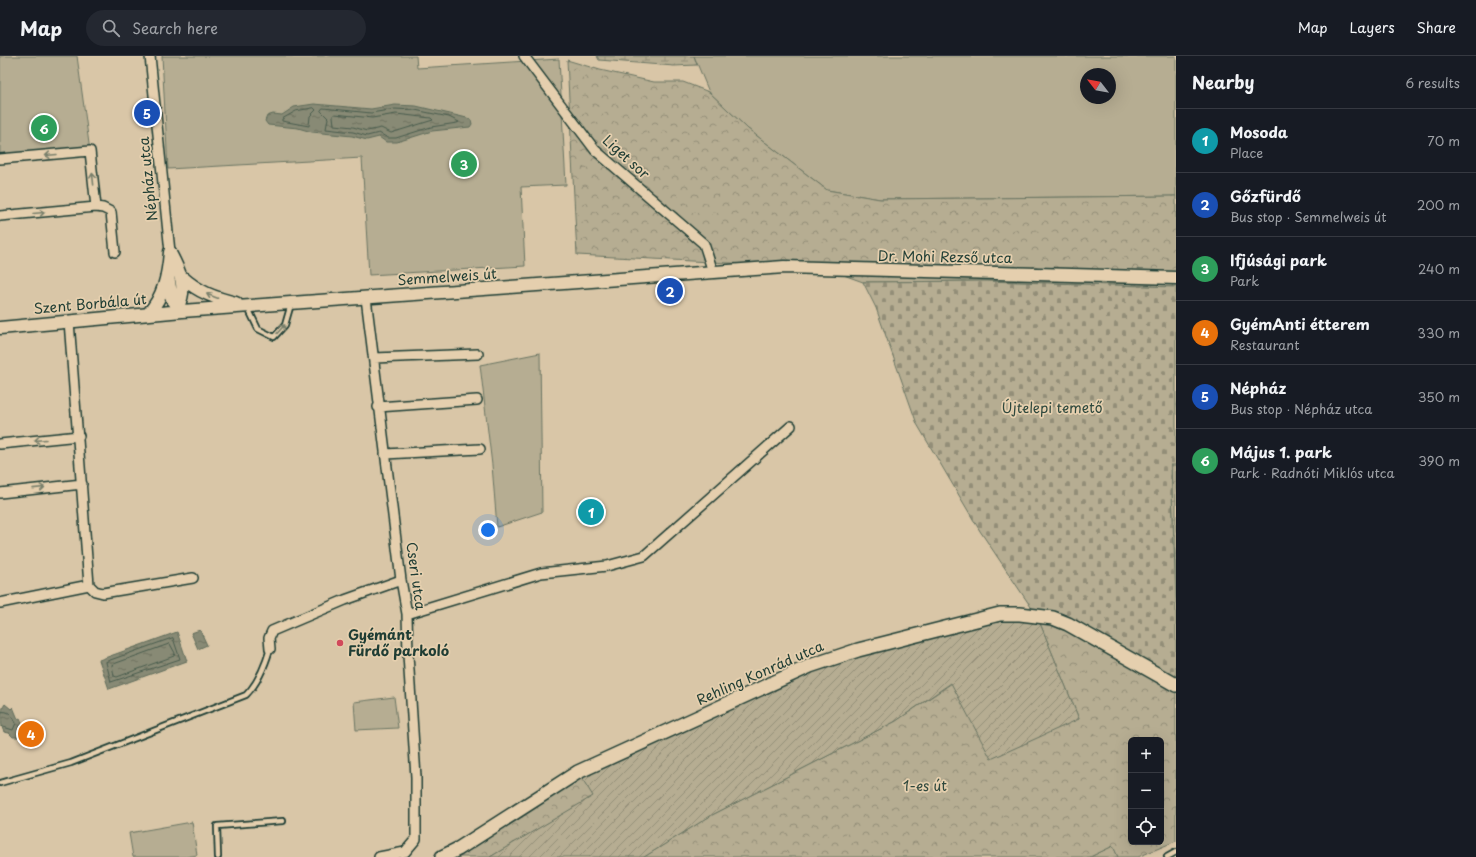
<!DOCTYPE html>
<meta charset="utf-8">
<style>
body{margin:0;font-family:"Playpen Sans",sans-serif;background:#242831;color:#f1f3f6}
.controls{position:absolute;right:12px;bottom:12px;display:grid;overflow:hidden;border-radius:6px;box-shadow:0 4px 16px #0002}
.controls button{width:36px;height:36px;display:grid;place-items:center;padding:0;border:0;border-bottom:1px solid #363941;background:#171b24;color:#f1f3f6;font:20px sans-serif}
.compass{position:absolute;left:1080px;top:12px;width:36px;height:36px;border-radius:50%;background:#171b24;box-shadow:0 4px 16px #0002;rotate:301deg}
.you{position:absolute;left:488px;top:474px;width:14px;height:14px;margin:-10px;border:3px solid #fff;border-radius:50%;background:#1a73e8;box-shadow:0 0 0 6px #1a73e833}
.badge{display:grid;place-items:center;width:26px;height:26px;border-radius:50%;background:#d1495b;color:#fff;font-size:13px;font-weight:700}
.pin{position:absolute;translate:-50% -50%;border:2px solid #fff;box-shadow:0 1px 4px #0006}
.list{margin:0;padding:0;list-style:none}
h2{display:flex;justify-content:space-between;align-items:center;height:52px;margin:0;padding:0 16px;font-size:17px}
h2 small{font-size:13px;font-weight:400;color:#9ea1a6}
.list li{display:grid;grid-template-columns:26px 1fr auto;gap:12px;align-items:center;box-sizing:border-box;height:64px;padding:0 16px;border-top:1px solid #363941}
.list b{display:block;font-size:15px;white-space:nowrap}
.list p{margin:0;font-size:13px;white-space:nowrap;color:#9ea1a6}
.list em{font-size:13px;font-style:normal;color:#9ea1a6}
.icon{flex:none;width:22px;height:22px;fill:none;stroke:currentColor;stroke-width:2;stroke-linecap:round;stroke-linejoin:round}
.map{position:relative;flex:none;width:1176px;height:801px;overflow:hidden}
header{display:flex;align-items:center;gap:24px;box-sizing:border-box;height:56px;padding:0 20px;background:#171b24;border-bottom:1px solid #363941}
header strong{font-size:19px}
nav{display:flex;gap:22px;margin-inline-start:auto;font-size:14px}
.search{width:280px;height:36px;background:#242831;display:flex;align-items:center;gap:10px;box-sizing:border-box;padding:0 14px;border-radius:22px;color:#9ea1a6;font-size:15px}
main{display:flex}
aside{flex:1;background:#171b24}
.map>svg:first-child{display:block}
.green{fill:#b6ad92;stroke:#6a7563;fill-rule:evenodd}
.forest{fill:url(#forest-crowns);stroke:#6a7563;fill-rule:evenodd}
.wetland{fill:url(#wetland-marsh);stroke:#6a7563}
.cemetery{fill:url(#cemetery-stones);stroke:#6a7563}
.garden{fill:url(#garden-furrows);stroke:#6a7563}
.water{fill:url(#water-ripples);stroke:#5e6b5a}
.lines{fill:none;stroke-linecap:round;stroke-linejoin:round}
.shore{stroke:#495c4e;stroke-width:1}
.service-casing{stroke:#1f3d34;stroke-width:8}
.minor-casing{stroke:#1f3d34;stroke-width:12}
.tertiary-casing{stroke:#1f3d34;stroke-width:15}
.secondary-casing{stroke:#1f3d34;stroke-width:16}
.service{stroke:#e5cfae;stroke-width:4.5}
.minor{stroke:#e5cfae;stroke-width:9}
.tertiary{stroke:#e5cfae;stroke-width:12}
.secondary{stroke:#e5cfae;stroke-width:13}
.oneway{stroke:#787f6b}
.poi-dot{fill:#d1495b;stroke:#e5cfae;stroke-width:1.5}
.labels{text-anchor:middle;stroke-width:3.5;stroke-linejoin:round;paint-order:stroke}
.street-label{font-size:14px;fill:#1f3d34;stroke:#e5cfae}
.park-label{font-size:14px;fill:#2e483d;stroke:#e5cfae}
.poi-label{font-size:14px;font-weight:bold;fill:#1f3d34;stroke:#e5cfae;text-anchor:start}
</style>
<header>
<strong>Map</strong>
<div class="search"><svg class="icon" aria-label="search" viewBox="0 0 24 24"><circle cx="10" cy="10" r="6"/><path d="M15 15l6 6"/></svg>Search here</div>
<nav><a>Map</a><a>Layers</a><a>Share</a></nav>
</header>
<main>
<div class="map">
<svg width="1176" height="801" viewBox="0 0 1176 801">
<defs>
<pattern id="forest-crowns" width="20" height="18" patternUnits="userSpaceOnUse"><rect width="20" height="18" fill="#b6ad92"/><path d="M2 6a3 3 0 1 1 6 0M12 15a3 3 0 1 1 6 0" fill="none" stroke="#938e78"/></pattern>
<pattern id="wetland-marsh" width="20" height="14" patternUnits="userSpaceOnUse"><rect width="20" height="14" fill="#b6ad92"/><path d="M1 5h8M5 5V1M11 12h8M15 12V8" fill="none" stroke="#938e78"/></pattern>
<pattern id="cemetery-stones" width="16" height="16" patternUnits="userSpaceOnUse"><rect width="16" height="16" fill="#b6ad92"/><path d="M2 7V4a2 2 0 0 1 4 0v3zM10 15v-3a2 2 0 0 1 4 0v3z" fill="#938e78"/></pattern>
<pattern id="garden-furrows" width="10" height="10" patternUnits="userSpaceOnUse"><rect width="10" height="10" fill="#b6ad92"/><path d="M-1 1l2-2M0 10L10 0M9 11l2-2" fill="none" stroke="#938e78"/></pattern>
<pattern id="water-ripples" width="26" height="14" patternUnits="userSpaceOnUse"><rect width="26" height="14" fill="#888a74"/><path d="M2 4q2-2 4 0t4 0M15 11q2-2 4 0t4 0" fill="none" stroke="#6f7260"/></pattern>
</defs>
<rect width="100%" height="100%" fill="#d9c6a7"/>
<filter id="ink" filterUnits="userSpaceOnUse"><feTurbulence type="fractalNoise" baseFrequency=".025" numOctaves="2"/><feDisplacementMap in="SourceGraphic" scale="8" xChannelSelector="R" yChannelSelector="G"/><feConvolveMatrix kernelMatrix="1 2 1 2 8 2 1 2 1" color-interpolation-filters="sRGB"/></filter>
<g filter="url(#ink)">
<path class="green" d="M0,0H77L90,95L0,106Z
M162,0H416L417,12L559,3L566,129L521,131L525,210L369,219L362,102L168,113Z
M694,0H1176V140L880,143L827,134L748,73L709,36ZM1086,18H1110V42H1086Z
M540,297L542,456L497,471L492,409L480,309Z
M394,641L398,672L356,674L354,646Z
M192,766L197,799L186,801H133L129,777Z
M1113,790L1118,801H1090Z"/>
<path class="forest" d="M567,4L600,14L654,26H683L709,36L748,73L827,134L880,143L1176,140V231L986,225L863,226L824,212L577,199Z
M1176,406V543L1171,409Z
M1037,560L1176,629V785L1138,801H1118L1113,790L1090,801H644L712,759L896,665L952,627L1079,663ZM1131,684H1161V786H1131Z
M578,716L594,740L490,801H442Z"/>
<path class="wetland" d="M597,0H694L697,9L674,10L599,4Z"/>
<path class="cemetery" d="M986,225L1176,231V409H1171L1176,543V629L1037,560L980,475L917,368L876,252L863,226Z"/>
<path class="garden" d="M1037,560L1079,663L991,703L951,627L896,665L712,759L644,801H490L593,740L578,716L810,610L951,570Z"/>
<path class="water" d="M314,48L371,53L395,49L416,50L467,62L471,64L472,68L470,71L432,75L397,86H386L379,81L367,84L352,80L312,76L298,72L268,69L265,65L267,60L273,58L282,59L294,51Z
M200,574L207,589L198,593L191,577Z
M177,576L187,605L109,633L99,604Z
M5,648L11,653L13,651L18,663L20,662L23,669L18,671L20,675L18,681H13L9,677L4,676C0,669 0,654 5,648Z"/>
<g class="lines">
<path class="shore" d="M314,52L316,54L310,60L309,70L282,65V63L296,55Z
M323,52L371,57L395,53L415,54L449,61L459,66L457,67L431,71L396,82H388L379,77L367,80L353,76L326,73L328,62L321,55Z
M335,58L372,62L396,58L431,62L433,64L391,77L381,72L367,75L353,71L334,69L333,60Z
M173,582L180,603L111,626L106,606Z
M170,588L175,597L174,600L117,621L114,620L112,609Z
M0,656C10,654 11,659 16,667L13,674L0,670"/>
<defs>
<path id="service" d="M248,252L258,273L274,281L285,269L291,248
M0,727L71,707L246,639C258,627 265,610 270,593
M218,801L217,770L283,765
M1167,801L1176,796"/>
<path id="minor" d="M150,0L170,196
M524,0L595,94L704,188L713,216
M0,103L90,95L96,151
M0,160L96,151L103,152L111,156L115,196
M366,242L401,524L407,558L408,599L416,721V783L405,796L379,801
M69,265L89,529
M374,302L478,298
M378,351L477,344
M0,388L79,380
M385,398L480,393
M0,437L82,428
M89,529L95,535L103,537L193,522
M0,547L89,529
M407,558L541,517L607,510L644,500L791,370
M270,593L269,582L272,575L345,544L401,524"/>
<path id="tertiary" d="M170,197C179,214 188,231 178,250
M168,220L172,243L182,255
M182,221C198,236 215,242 236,247
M148,258C164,240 168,220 170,196
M0,272L182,255L784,211L1176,222"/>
<path id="secondary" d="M442,801L458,793L578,716L810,610L858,594L1000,558H1020L1053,562L1068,568L1176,629"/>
</defs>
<use href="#service" class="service-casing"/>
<use href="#minor" class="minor-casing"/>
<use href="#tertiary" class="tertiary-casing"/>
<use href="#secondary" class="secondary-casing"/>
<use href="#service" class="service"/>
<use href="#minor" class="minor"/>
<use href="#tertiary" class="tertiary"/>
<use href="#secondary" class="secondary"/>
</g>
<defs><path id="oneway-shaft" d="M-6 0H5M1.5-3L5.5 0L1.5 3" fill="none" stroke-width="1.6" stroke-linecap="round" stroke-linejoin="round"/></defs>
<g class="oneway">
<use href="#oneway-shaft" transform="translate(51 99) rotate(175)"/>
<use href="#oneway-shaft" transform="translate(93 123) rotate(-96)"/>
<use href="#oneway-shaft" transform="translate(39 157) rotate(-5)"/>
<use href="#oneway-shaft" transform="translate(212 240) rotate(-159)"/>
<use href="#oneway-shaft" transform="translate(281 273) rotate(-48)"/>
<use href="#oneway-shaft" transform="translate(40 384) rotate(175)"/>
<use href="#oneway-shaft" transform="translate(39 432) rotate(-6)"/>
</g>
</g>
<circle class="poi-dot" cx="340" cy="587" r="4"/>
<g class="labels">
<g class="street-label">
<text transform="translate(626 101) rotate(42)" y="5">Liget sor</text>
<text transform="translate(148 123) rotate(-96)" y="5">Népház utca</text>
<text transform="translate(945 201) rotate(1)" y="5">Dr. Mohi Rezső utca</text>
<text transform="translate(447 221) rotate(-4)" y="5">Semmelweis út</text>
<text transform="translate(90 248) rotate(-5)" y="5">Szent Borbála út</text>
<text transform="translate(416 520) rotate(82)" y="5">Cseri utca</text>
<text transform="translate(760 617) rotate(-24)" y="5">Rehling Konrád utca</text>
</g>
<g class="park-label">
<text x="1052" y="357">Újtelepi temető</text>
<text x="925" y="735">1-es út</text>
</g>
<g class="poi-label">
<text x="348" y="584">Gyémánt<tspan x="348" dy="16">Fürdő parkoló</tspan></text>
</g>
</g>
</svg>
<div class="controls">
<button>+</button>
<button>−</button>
<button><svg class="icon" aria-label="locate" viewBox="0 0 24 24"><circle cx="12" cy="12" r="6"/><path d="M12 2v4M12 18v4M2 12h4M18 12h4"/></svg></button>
</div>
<svg class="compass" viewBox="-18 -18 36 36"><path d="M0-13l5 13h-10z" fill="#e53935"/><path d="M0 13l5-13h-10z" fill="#9ea1a6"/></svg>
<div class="you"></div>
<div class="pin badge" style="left:591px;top:456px;background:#0f9aa8">1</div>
<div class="pin badge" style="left:670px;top:235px;background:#1a4fb4">2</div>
<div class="pin badge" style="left:464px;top:108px;background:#2e9e5b">3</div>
<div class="pin badge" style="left:31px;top:678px;background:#e8710a">4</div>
<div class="pin badge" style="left:147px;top:57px;background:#1a4fb4">5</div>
<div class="pin badge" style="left:44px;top:72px;background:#2e9e5b">6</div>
</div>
<aside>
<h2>Nearby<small>6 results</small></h2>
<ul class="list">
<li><span class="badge" style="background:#0f9aa8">1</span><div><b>Mosoda</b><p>Place</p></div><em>70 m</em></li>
<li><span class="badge" style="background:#1a4fb4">2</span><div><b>Gőzfürdő</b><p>Bus stop · Semmelweis út</p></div><em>200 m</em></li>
<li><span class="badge" style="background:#2e9e5b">3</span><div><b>Ifjúsági park</b><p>Park</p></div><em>240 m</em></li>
<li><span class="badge" style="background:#e8710a">4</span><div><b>GyémAnti étterem</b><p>Restaurant</p></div><em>330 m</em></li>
<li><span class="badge" style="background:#1a4fb4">5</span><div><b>Népház</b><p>Bus stop · Népház utca</p></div><em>350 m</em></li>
<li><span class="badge" style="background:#2e9e5b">6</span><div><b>Május 1. park</b><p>Park · Radnóti Miklós utca</p></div><em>390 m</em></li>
</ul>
</aside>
</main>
